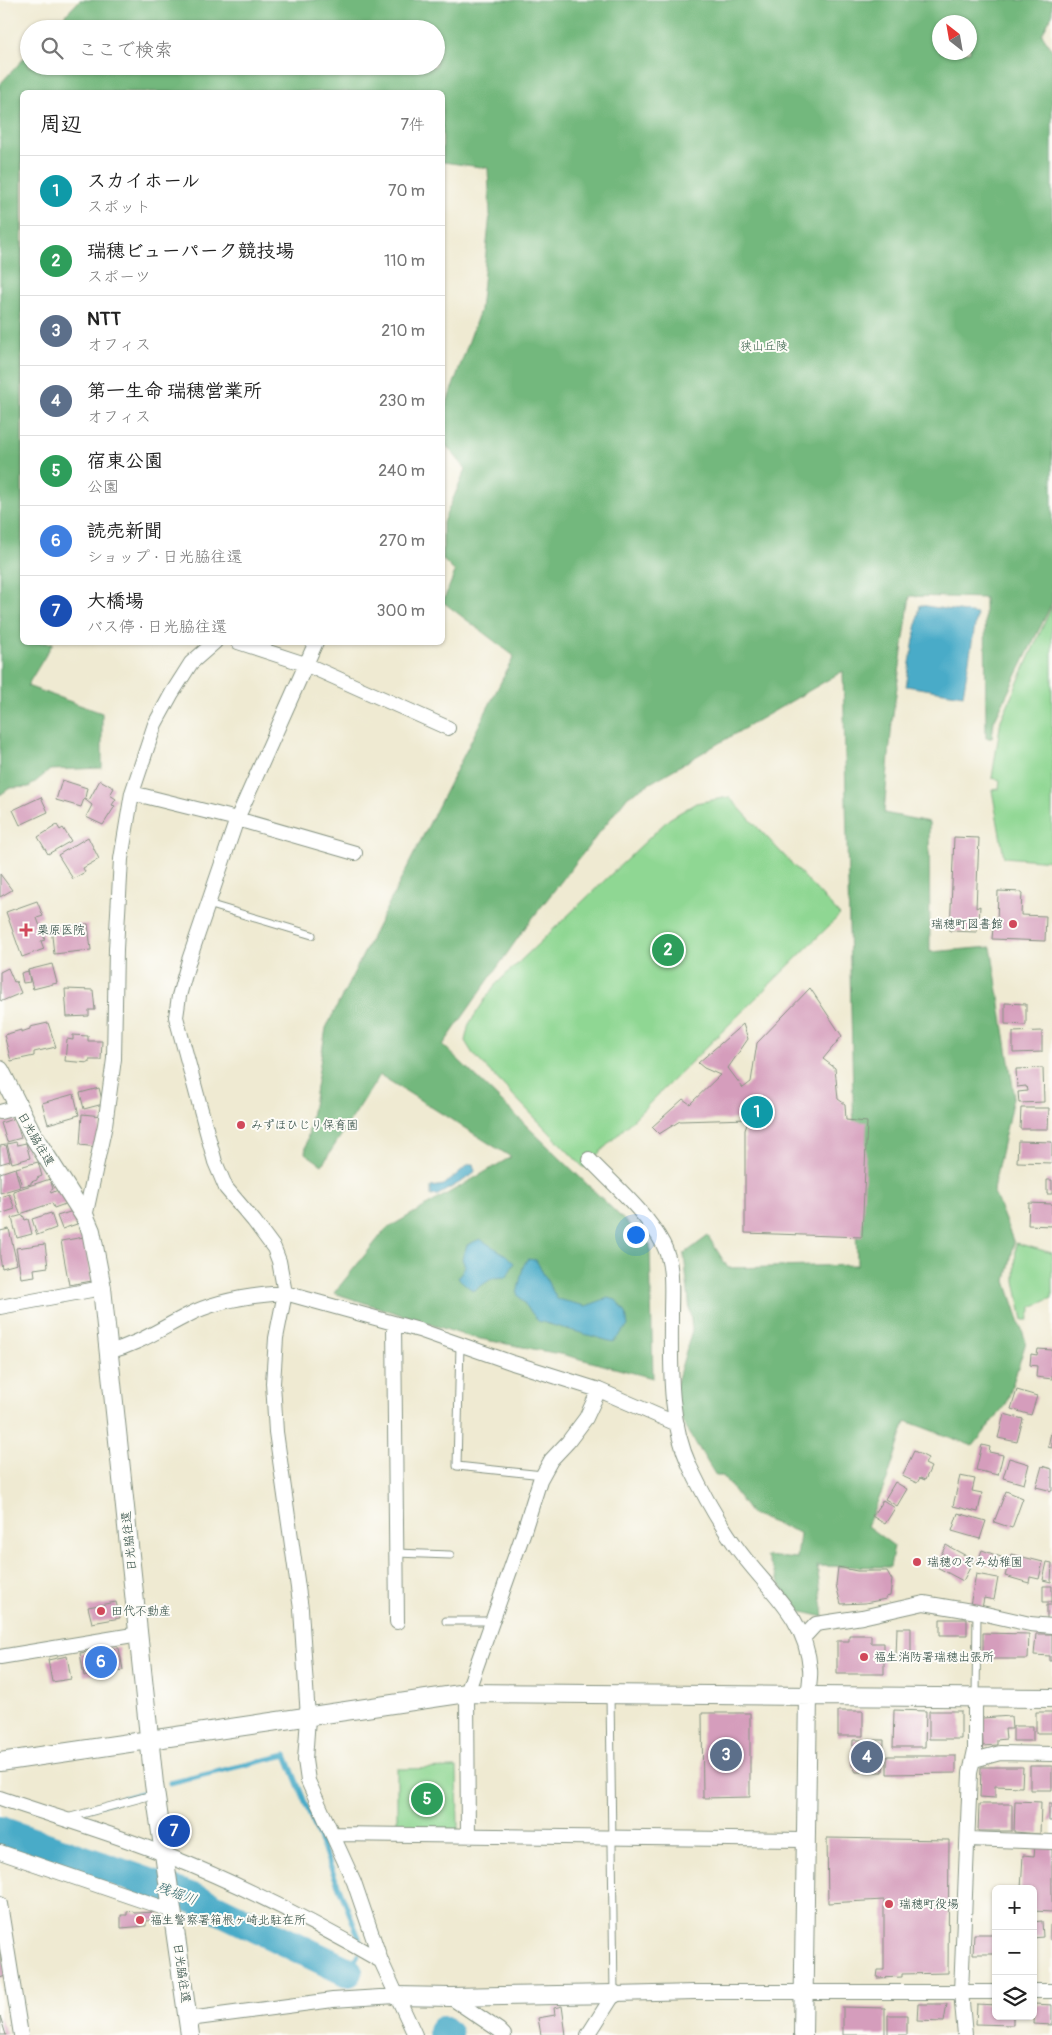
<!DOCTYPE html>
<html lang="ja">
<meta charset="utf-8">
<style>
body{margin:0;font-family:Pangolin,"Klee One",sans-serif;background:#f2f2f2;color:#222}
.controls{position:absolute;right:15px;bottom:15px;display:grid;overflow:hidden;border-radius:8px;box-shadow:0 1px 4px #0004}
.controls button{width:45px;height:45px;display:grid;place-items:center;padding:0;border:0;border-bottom:1px solid #e0e0e0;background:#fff;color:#222;font:25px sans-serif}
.compass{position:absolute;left:932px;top:15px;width:45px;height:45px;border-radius:50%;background:#fff;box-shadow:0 1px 4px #0004;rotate:329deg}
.you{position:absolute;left:635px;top:1234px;width:18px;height:18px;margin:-12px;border:4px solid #fff;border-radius:50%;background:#1a73e8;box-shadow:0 0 0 8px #1a73e833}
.badge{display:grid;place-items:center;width:32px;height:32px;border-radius:50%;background:#1a73e8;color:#fff;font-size:16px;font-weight:700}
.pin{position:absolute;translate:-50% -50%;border:2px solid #fff;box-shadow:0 1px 5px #0006}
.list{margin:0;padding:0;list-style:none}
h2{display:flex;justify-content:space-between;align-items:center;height:65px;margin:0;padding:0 20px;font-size:21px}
h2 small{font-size:16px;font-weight:400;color:#767676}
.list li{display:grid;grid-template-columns:32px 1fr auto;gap:15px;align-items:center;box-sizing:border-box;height:70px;padding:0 20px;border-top:1px solid #e0e0e0}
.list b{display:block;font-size:19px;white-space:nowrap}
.list p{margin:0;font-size:16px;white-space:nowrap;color:#767676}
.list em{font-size:16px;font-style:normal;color:#767676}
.icon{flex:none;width:28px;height:28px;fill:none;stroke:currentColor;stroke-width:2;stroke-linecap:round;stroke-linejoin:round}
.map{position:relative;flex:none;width:1052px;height:2035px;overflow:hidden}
.search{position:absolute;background:#fff;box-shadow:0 1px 4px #0004;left:20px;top:20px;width:425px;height:55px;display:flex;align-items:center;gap:12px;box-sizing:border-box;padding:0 18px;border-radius:28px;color:#767676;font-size:19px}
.panel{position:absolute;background:#fff;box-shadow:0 1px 4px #0004;left:20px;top:90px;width:425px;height:555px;border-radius:8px}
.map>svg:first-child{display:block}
.green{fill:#8fd793;stroke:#578a64}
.forest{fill:#73b87d;stroke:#497a58;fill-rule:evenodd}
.water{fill:#49abc8;stroke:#34747e}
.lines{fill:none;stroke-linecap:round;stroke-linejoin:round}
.stream{stroke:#49abc8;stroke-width:5}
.river{stroke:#49abc8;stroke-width:30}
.building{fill:#d59dbc}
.service-casing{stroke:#879483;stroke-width:9}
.minor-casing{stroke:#879483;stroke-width:16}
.tertiary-casing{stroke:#879483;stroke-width:20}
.service{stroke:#fff;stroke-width:7}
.minor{stroke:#fff;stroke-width:14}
.tertiary{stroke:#fff;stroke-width:18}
.poi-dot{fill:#d1495b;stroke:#fdfcf7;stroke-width:2}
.labels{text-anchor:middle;stroke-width:4;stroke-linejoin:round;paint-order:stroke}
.park-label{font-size:12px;fill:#3b644c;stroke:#fdfcf7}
.poi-label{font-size:12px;fill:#1f3d34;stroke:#fdfcf7;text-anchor:start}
.street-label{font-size:12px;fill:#1f3d34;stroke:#fdfcf7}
.water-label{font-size:14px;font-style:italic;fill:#2e6468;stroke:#fdfcf7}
</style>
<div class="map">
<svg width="1052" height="2035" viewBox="0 0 1052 2035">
<rect width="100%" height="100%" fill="#fdfcf7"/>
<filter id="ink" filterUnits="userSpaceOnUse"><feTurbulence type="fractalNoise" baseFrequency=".02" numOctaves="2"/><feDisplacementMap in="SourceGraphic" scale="10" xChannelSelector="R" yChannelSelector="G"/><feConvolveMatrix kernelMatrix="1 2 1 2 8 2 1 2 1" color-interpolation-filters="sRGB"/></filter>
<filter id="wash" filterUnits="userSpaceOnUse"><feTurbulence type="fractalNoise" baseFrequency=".0096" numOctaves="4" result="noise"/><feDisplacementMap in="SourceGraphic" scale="20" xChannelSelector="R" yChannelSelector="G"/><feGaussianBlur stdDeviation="1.12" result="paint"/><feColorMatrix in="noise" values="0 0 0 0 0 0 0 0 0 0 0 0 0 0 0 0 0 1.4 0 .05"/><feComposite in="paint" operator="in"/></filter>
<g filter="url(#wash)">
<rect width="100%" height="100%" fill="#efead2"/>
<path class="green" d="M1052,606V861L1004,857L992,790L999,789L1000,780L992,778L1001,720Z
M729,797L840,915L584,1168L473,1054L465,1041L469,1024L494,986L669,819L696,803Z
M1016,1243L1052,1253V1298L1032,1307L1028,1320H1023L1015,1281Z
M457,1768L458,1830L397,1831V1769Z"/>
<path class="forest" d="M80,0H1052V15L1042,34L1052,50V603L994,721L992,738H986L985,598L910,596L892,722L884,813L929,822L930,952L991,947L1014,1093L993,1190L1014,1243L1006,1281L1026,1342L1006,1405L973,1446L906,1421L887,1480L867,1526L894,1546L890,1567L817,1566L824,1617L794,1610L766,1556L797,1559L800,1533L751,1514L723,1476H716L671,1403L692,1330L684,1254L708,1236L728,1268L857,1265L843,671L628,796L527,925L443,1045L650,1245L653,1378L565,1355L470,1337L334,1293L386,1229L511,1157L380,1075L322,1165L305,1153L326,1028L514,656L443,602L455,572L443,560V522L466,469L444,443L443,414L480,310L490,214L488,168L443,162L442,92H22V642L53,643L27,686L102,713V768L50,770L29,787L10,788L0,795V84L29,53V66H436V29H52ZM940,22H970V52H940Z"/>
<path class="water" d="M920,605L977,614L963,695L906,686Z
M469,1164H473L475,1171L471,1176L438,1195L431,1196V1187L444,1185Z
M480,1239L506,1255L514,1263L507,1277L493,1278L473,1291L458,1278L465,1266L462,1259L467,1245Z
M527,1259L536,1260L557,1299L586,1306L608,1298L616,1300L626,1313L628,1326L613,1342L538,1321L517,1294L523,1267Z"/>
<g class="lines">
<path class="stream" d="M170,1783L286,1755L362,1945
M66,1814L142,1793
M348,1972L358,1955"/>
<path class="river" d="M0,1831L201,1901L348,1972
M443,2031L448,2035"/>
</g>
<g id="blocks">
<path class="building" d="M62,780L87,788L85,798L89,800L100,780L114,788L110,795L116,799L112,805L115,806L103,825L86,817L92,805L87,801L84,799L81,807L56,800Z
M41,797L48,812L20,825L13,810Z
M57,825L60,830L63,828L71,841L48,854L38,837Z
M88,837L99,859L83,868L85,872L73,879L58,855Z
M954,837L979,838L976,908L980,906L979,923L997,924L998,891L1022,892L1021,915L1046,916L1045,941L992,939L993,928L977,927V932L950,931Z
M0,874L12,890L0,897Z
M37,901L43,916L37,918L45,940L41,941L44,949L22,957L6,912Z
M88,924L91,950L54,954L51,927Z
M52,964L57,983L33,989L28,970Z
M8,968L14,982L16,981L21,993L2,1001L0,1000V972Z
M28,971L30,982L23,983L21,973Z
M810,988L842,1036L823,1059L835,1068L838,1099L845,1104L846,1120L867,1122L862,1237L745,1233V1130L749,1119L680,1121L659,1134L652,1127L683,1099L690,1104L720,1075L704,1068L698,1063L743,1024L748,1039L728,1068L743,1088L751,1082L757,1043Z
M65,989L93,990L95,1010H89V1016L67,1017Z
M1005,1003L1026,1004V1025L1005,1024Z
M48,1023L56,1047L34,1052V1056L11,1061L4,1035L21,1030V1032L30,1029V1027Z
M1042,1031V1052L1013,1053V1032Z
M73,1035L88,1036V1041H102L101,1060H89V1063L65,1061L67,1039L73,1040Z
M1043,1068L1044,1102L1019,1103L1018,1092L1027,1091L1026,1086L1017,1087L1016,1069Z
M99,1088L103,1104L84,1109L80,1093Z
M74,1094L79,1115L48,1124L42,1103Z
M1021,1108H1049L1048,1129H1020Z
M82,1114L102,1116L97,1147L80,1145Z
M15,1118L21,1138L7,1142L1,1123Z
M1018,1141L1052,1142V1163L1017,1162Z
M16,1142L17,1145L26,1143L30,1158L12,1163L7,1144Z
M6,1145L10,1161L0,1164V1146Z
M38,1162L42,1176L37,1178V1180L31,1182V1184L22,1186L16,1168Z
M15,1168L20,1187L0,1193V1173Z
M50,1179L53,1189L50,1191L51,1193L58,1190L68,1203L54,1208L52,1203L20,1214L13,1191Z
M1047,1180H1052V1194H1047Z
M9,1194L15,1209L0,1214V1197Z
M1029,1203L1052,1204V1226L1028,1225Z
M73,1211L77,1224L62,1229L57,1216Z
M51,1213L56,1228L37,1235L32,1219Z
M23,1215L25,1220L28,1219L32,1234L17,1238L12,1218Z
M9,1229L17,1264L2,1268L0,1258V1231Z
M84,1237L92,1281L69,1285L61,1241Z
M45,1244L48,1267L34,1269L35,1276L21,1278L16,1248Z
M1038,1349L1052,1350V1379L1036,1377L1037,1366L1030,1365L1031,1354L1037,1355Z
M1017,1390L1037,1396L1031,1415L1011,1409Z
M1004,1414L1023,1419L1017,1442L998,1438Z
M1051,1432H1052V1448L1048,1447Z
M982,1445L990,1447L989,1452L1003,1455L998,1475L976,1470Z
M914,1451L928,1458L925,1464L931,1467L925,1480L920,1478L917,1483L902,1476Z
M1009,1458L1029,1464L1024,1484L1003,1478Z
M1042,1466L1052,1469V1491L1036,1487Z
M960,1476L975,1479L972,1491L982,1493L978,1512L953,1506Z
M895,1482L907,1489L897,1506L885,1499Z
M1006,1491L1023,1498L1012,1528L994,1522Z
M883,1500L895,1508L885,1524L872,1516Z
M958,1513L986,1521L980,1539L952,1531Z
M946,1545L974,1560L963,1581L935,1566Z
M982,1550L1001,1557L997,1568L978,1561Z
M1011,1554L1043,1562L1039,1579L1030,1577L1029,1583L1005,1576Z
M1047,1562L1052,1563L1051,1582L1043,1580Z
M838,1567L857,1571H887L892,1580L890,1596L886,1597V1599L865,1603L841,1604L836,1585Z
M976,1574L998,1578L994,1600L984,1598L982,1608L970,1605Z
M1043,1586H1052V1602H1043Z
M116,1602L120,1618L92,1623L88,1607Z
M1047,1605H1052V1619H1047Z
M940,1619H967V1635H940Z
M897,1628H911V1657H896Z
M983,1633L1029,1634L1028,1659H983Z
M1036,1634H1052V1661H1050V1656L1034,1655Z
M849,1635H871V1643H884V1674H837V1641H849Z
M119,1648L123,1670L84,1676L80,1653Z
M67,1656L71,1679L52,1682L48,1660Z
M894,1710L926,1711L925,1747H893Z
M838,1711H863V1736H838Z
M929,1711H961V1739H929Z
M1036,1712H1052V1733H1036Z
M702,1713H750V1797L703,1798Z
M1011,1716L1012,1729H1005L1006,1739L997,1740V1745L983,1746L982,1718Z
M1013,1726H1033V1741H1013Z
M853,1740H884L883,1772H856L852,1765Z
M887,1756H956V1773L887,1774Z
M1030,1766H1052V1790H1030Z
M981,1767H1023L1022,1787L995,1786V1798L980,1797Z
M1015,1801L1041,1802L1040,1834L1014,1832Z
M979,1804H1012V1831H978Z
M1049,1804H1052V1821H1049Z
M827,1838L949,1840L948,1973L902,1974V1977L877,1978L878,1970H884V1900L828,1903Z
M1035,1846L1052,1847V1912L1033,1911V1889H1021L1023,1855L1034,1856Z
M133,1911L134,1913L159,1912L160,1920L146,1921V1926L121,1928V1915H127V1912Z
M1042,1921L1043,1937L1033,1938V1922Z
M1050,1925H1052V1940H1050Z
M974,1934H996V1954H973Z
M0,1947L8,1975L0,1978Z
M918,2004H947L944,2022L917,2021Z
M977,2004L996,2005V2016H1013V2025L976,2024Z
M1035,2004L1052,2005V2025L1034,2024Z
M562,2006L566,2035H541L538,2018L555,2015L554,2008Z
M843,2007L885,2008V2035H843Z
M888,2015H907V2035H888Z
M0,2016L6,2035H0Z"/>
</g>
</g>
<g filter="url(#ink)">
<use href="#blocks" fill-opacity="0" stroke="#879483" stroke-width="1"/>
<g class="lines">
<defs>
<path id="service" d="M208,904L312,935
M460,1345L457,1466L543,1475
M396,1553L450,1555
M446,1621H493
M610,1695L614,1994
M976,1697L977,1612
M67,1818L156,1794"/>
<path id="minor" d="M238,642L305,664L448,728
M316,642L237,819L189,960L179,996L176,1017L215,1162L226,1188L254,1221L274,1248L279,1261L285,1293L276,1338L273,1383L276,1432L301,1609L308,1718L305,1760L308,1781L354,1882L381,1961L415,2035
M132,793L237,819L355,853
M0,1112L18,1107
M589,1159C613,1184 647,1213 663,1244C674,1265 671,1291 671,1314C671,1365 668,1419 690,1467C703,1494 718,1521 735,1545C764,1587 806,1615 810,1669C811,1677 809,1687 808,1695
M85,1217L105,1125L114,1059L116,949L121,859L132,793L155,724L172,693L191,663L215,642
M0,1307L102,1288
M394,1323L397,1622
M108,1352C139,1344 160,1329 188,1315C217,1300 253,1295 285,1293L419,1330L513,1363L599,1390L677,1424
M804,1637L816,1624L862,1617L924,1603L977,1612L1030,1624L1052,1626
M0,1657L139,1634
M974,1760L1000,1753L1052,1754
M0,1798C55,1817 112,1833 166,1855C240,1884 312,1921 381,1961
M334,1834L805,1840
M468,1836L467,1693L524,1531L540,1480L551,1460L568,1442L586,1418L599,1390
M968,1839L1052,1842
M0,1852L173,1911
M0,1904L21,2035
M1033,1991H1052
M450,1997L499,2030L504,2035
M189,2019L333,2000L396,1996
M588,2035L614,1994L695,1992H996
M965,2035L961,1992L970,1773L975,1750V1698"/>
<path id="tertiary" d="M0,1070L34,1137L85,1217L91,1231L102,1288L154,1784L190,2035
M0,1762L467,1693L1052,1698
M396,1996L450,1997L614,1994
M803,2035L808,1695"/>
</defs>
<use href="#service" class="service-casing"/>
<use href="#minor" class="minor-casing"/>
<use href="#tertiary" class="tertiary-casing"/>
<use href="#service" class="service"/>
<use href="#minor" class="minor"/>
<use href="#tertiary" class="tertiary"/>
</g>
</g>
<g class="poi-dot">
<circle cx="1013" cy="924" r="5"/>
<path d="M23.5 922.5h5v5h5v5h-5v5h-5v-5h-5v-5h5z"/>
<circle cx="241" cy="1125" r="5"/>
<circle cx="917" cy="1562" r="5"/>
<circle cx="101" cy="1611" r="5"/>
<circle cx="864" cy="1657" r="5"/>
<circle cx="889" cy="1904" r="5"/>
<circle cx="140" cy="1920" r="5"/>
</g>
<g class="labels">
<g class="park-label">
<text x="764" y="350">狭山丘陵</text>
</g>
<g class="poi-label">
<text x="1003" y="928" text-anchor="end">瑞穂町図書館</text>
<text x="37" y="934">栗原医院</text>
<text x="251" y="1129">みずほひじり保育園</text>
<text x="927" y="1566">瑞穂のぞみ幼稚園</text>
<text x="111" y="1615">田代不動産</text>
<text x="874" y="1661">福生消防署瑞穂出張所</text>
<text x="899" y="1908">瑞穂町役場</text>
<text x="150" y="1924">福生警察署箱根ヶ崎北駐在所</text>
</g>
<g class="street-label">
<text transform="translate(36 1139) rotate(60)" y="4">日光脇往還</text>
<text transform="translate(129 1541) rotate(-96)" y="4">日光脇往還</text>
<text transform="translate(182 1973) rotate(82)" y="4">日光脇往還</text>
</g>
<g class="water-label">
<text transform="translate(177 1893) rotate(20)" y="5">残堀川</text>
</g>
</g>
</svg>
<div class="controls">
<button>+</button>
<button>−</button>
<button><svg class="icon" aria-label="layers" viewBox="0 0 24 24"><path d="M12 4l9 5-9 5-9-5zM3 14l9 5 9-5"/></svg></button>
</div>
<svg class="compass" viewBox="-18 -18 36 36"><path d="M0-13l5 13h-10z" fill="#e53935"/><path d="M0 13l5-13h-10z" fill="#767676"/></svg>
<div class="you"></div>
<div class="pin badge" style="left:757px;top:1112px;background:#0f9aa8">1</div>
<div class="pin badge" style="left:668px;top:950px;background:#2e9e5b">2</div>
<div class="pin badge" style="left:726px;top:1755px;background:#5c6f8a">3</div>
<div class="pin badge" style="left:867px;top:1757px;background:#5c6f8a">4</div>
<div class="pin badge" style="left:427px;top:1799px;background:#2e9e5b">5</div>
<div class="pin badge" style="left:101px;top:1662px;background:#3f7fe0">6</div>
<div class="pin badge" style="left:174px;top:1831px;background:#1a4fb4">7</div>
<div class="search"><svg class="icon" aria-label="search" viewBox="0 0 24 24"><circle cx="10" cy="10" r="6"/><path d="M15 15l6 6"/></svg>ここで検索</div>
<section class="panel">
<h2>周辺<small>7件</small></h2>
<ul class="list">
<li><span class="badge" style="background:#0f9aa8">1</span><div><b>スカイホール</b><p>スポット</p></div><em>70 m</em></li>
<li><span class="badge" style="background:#2e9e5b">2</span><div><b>瑞穂ビューパーク競技場</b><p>スポーツ</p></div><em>110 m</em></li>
<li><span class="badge" style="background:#5c6f8a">3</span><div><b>NTT</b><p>オフィス</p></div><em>210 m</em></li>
<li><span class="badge" style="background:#5c6f8a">4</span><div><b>第一生命 瑞穂営業所</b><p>オフィス</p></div><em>230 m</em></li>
<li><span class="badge" style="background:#2e9e5b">5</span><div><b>宿東公園</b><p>公園</p></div><em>240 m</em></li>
<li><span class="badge" style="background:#3f7fe0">6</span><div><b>読売新聞</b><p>ショップ · 日光脇往還</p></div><em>270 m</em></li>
<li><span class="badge" style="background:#1a4fb4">7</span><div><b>大橋場</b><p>バス停 · 日光脇往還</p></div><em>300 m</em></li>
</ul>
</section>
</div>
